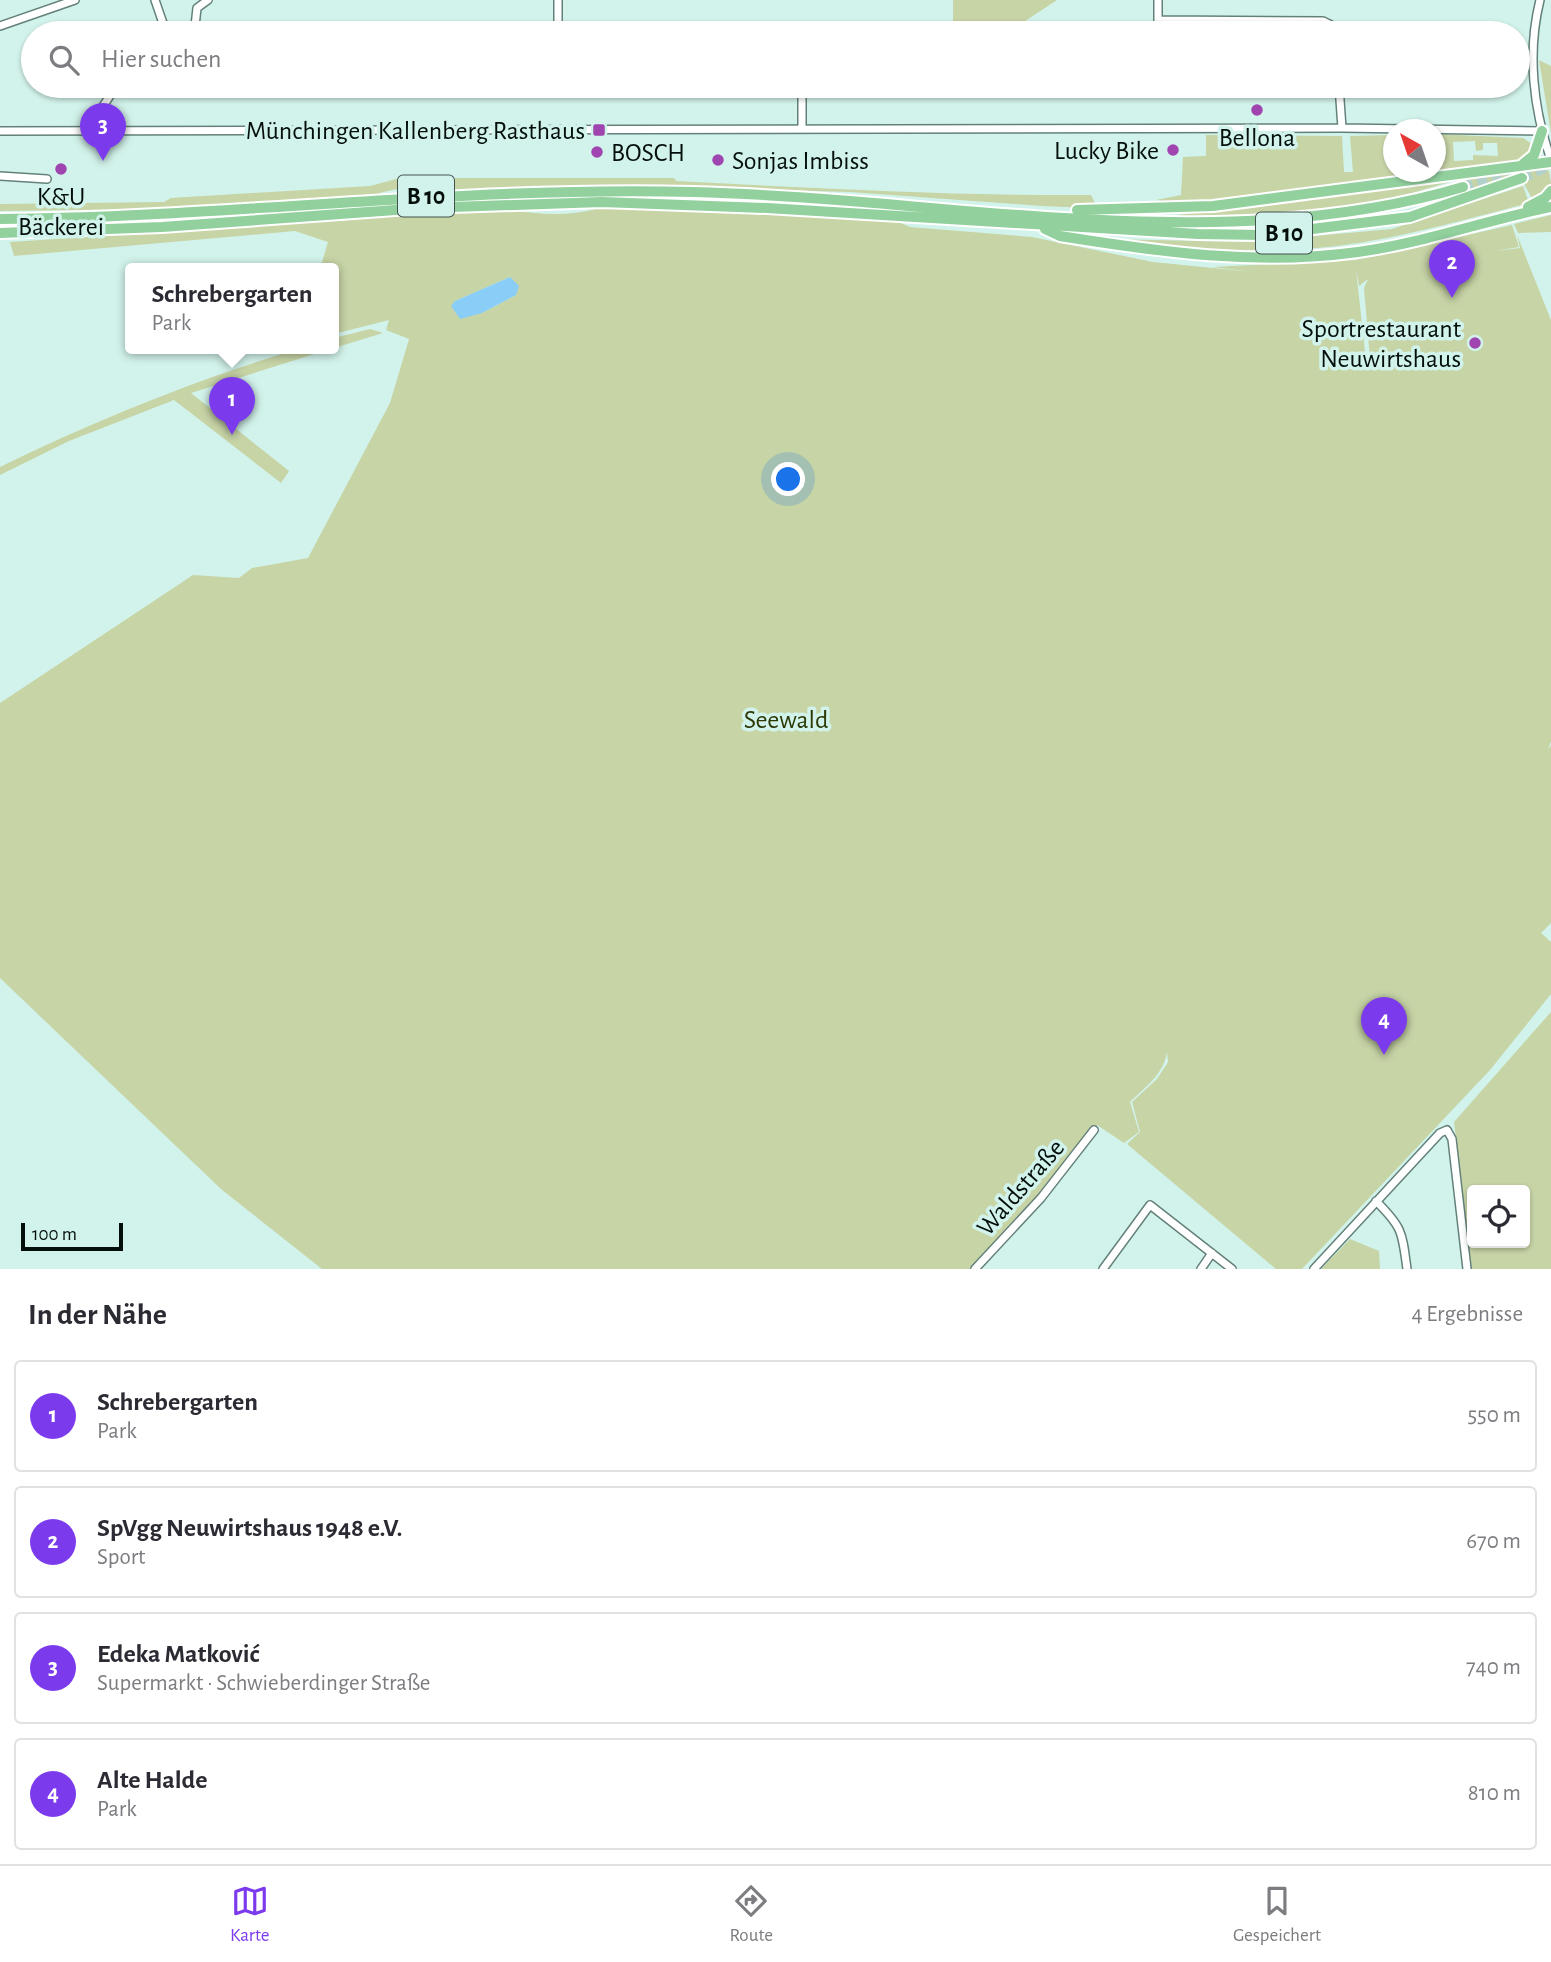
<!DOCTYPE html>
<html lang="de">
<meta charset="utf-8">
<style>
body{margin:0;font-family:"Alegreya Sans",sans-serif;background:#f7f7f7;color:#2b2b33}
.controls{position:absolute;right:21px;bottom:21px;display:grid;overflow:hidden;border-radius:7px;box-shadow:0 2px 5px #0004}
.controls button{width:63px;height:63px;display:grid;place-items:center;padding:0;border:0;border-bottom:2px solid #e1e1e2;background:#fff;color:#2b2b33;font:35px sans-serif}
.compass{position:absolute;left:1383px;top:119px;width:63px;height:63px;border-radius:50%;background:#fff;box-shadow:0 2px 5px #0004;rotate:320deg}
.scale{position:absolute;left:21px;bottom:18px;width:102px;box-sizing:border-box;padding-left:7px;border:4px solid #040f0c;border-top:0;font-size:19px;line-height:24px;white-space:nowrap;color:#040f0c;-webkit-text-stroke:5px #d2f3eb;paint-order:stroke}
.you{position:absolute;left:789px;top:480px;width:24px;height:24px;margin:-18px;border:5px solid #fff;border-radius:50%;background:#1a73e8;box-shadow:0 0 0 10px #1a73e833}
.badge{display:grid;place-items:center;width:46px;height:46px;border-radius:50%;background:#7c3aed;color:#fff;font-size:23px;font-weight:700}
.pin{position:absolute;translate:-50% -58px;filter:drop-shadow(0 2px 4px #0008)}
.pin::after{content:'';position:absolute;top:37px;width:24px;height:21px;background:inherit;clip-path:polygon(0 0,100% 0,50% 100%)}
.popup{position:absolute;left:125px;top:263px;width:214px;height:91px;box-sizing:border-box;display:grid;place-content:center;border-radius:7px;background:#fff;filter:drop-shadow(0 2px 5px #0005);font-size:23px;white-space:nowrap;color:#7c7c81}
.popup b{font-size:26px;color:#2b2b33}
.popup::after{content:'';position:absolute;left:50%;top:100%;margin-left:-14px;border:14px solid transparent;border-top-color:#fff}
.list{margin:0;padding:0;list-style:none}
h2{display:flex;justify-content:space-between;align-items:center;height:91px;margin:0;padding:0 28px;font-size:30px}
h2 small{font-size:23px;font-weight:400;color:#7c7c81}
.list li{display:grid;grid-template-columns:46px 1fr auto;gap:21px;align-items:center;box-sizing:border-box;height:112px;margin:0 14px 14px;padding:0 14px;border:2px solid #e1e1e2;border-radius:7px}
.list b{display:block;font-size:26px;white-space:nowrap}
.list p{margin:0;font-size:23px;white-space:nowrap;color:#7c7c81}
.list em{font-size:23px;font-style:normal;color:#7c7c81}
.icon{flex:none;width:38px;height:38px;fill:none;stroke:currentColor;stroke-width:2;stroke-linecap:round;stroke-linejoin:round}
.map{position:relative;flex:none;width:1551px;height:1269px;overflow:hidden}
.search{position:absolute;background:#fff;box-shadow:0 2px 5px #0004;left:21px;right:21px;top:21px;height:77px;display:flex;align-items:center;gap:18px;box-sizing:border-box;padding:0 24px;border-radius:38px;color:#7c7c81;font-size:26px}
.sheet{height:595px;background:#fff}
nav{display:flex;justify-content:space-around;align-items:center;box-sizing:border-box;height:98px;border-top:2px solid #e1e1e2;background:#fff;font-size:19px;color:#7c7c81}
nav a{display:grid;justify-items:center;gap:4px}
nav .on{color:#7c3aed}
.map>svg:first-child{display:block}
.green{fill:#c7d4a6;fill-rule:evenodd}
.water{fill:#8acef7}
.lines{fill:none;stroke-linecap:round;stroke-linejoin:round}
.highway-tunnel{stroke:#b3d1ca;stroke-width:10;stroke-dasharray:10 5;stroke-linecap:butt}
.minor-casing{stroke:#63817a;stroke-width:10}
.highway-casing{stroke:#fff;stroke-width:14}
.minor{stroke:#fff;stroke-width:7}
.highway{stroke:#92d09e;stroke-width:10}
.poi-dot{fill:#a045af;stroke:#d2f3eb;stroke-width:2.5}
.labels{text-anchor:middle;stroke-width:7;stroke-linejoin:round;paint-order:stroke}
.shield{fill:#d2f3eb;stroke:#42534f;stroke-width:2}
.shield-label{font-size:24px;font-weight:bold;fill:#040f0c}
.poi-label{font-size:26px;fill:#040f0c;stroke:#d2f3eb;text-anchor:end}
.park-label{font-size:26px;fill:#2c3704;stroke:#d2f3eb}
.street-label{font-size:26px;fill:#040f0c;stroke:#d2f3eb}
</style>
<div class="map">
<svg width="1551" height="1269" viewBox="0 0 1551 1269">
<rect width="100%" height="100%" fill="#d2f3eb"/>
<path class="green" d="M953,0H1057L1007,33H953Z
M1539,60L1551,66V133Z
M1436,134L1523,138L1532,144L1534,150L1526,159L1519,160L1180,204L1156,200L1181,195L1183,157L1206,156V135L1342,136L1344,172H1353L1350,136L1393,135L1394,172H1436ZM1475,141L1476,151L1483,150V143H1497L1498,156L1473,155V160L1454,161L1453,142Z
M1538,167L1549,171L1551,183L1544,195L1534,202L1518,173L1467,193L1461,178Z
M400,178H674L676,181C814,188 953,196 1091,195L1096,205L1088,208L1042,206L850,192L672,187L458,190C430,187 404,185 377,194L164,209L0,211V204L164,202L171,198L370,186Z
M1460,179L1375,204L1299,215L1153,218Z
M1523,186L1529,203C1456,222 1382,244 1305,249C1238,253 1171,248 1104,239L1249,242L1392,229Z
M507,209C537,214 566,217 596,209L698,210L899,222L910,227L1032,237L1153,262L1253,272L1212,267L1355,260L1512,225L1519,247L1495,251L1520,248L1517,235L1551,320V741L1548,750L1551,745V923L1541,933L1551,942V994L1490,1070L1302,1269H1276L1127,1144L1140,1132L1132,1102L1157,1079L1168,1062L1167,1052C1164,1074 1145,1087 1130,1102L1139,1132L1124,1143L1097,1125L1039,1196L969,1269H322L221,1189L0,978V703L193,575L239,578L252,568L308,558L390,403L409,339L386,330L389,320L334,334V269H320L328,242L295,231L14,256L10,242ZM1356,270L1359,286L1368,279L1364,288L1370,360H1366ZM510,277L516,295L482,313L455,301Z
M1551,215V232L1518,233L1514,224Z
M370,329L383,333L334,348V338Z
M298,349H330L191,393L289,471L281,483L174,400L69,441L0,475V467C96,420 195,380 298,349Z
M1551,1012V1269H1471L1454,1122ZM1472,1190H1525V1243H1472Z
M1350,1239L1379,1251L1380,1269H1321Z"/>
<path class="water" d="M510,277L519,286L516,295L482,313L460,319L451,306L455,301Z"/>
<g class="lines">
<path class="highway-tunnel" d="M1522,178L1551,165
M1463,187L1502,174L1551,151"/>
<defs>
<path id="minor" d="M155,0L165,29
M558,0V29
M1540,0C1527,52 1533,109 1551,160
M1158,1V20L1323,21L1331,25L1333,33
M0,26L75,0
M195,26L197,8L208,0
M156,33L195,26L795,28L801,33
M802,86V129
M1339,86L1342,128
M0,131L1342,128L1542,131
M94,132L102,108L116,86
M0,176L47,179
M1376,1201C1403,1228 1402,1232 1407,1269
M975,1269L1041,1198L1094,1130
M1103,1269L1150,1205L1232,1269
M1201,1269L1212,1253
M1314,1269L1440,1133L1447,1130L1452,1139L1467,1269"/>
<path id="highway" d="M1523,164L1534,155L1542,131
M1528,207L1545,198L1551,191
M1077,210L1213,206L1551,162
M0,219C231,217 461,186 693,192C944,198 1218,260 1463,187
M1045,229L1060,236C1160,252 1257,266 1358,252C1424,243 1486,220 1551,207
M0,233L162,227L423,208L602,202L767,208L1198,234L1263,235L1410,217L1522,178"/>
</defs>
<use href="#minor" class="minor-casing"/>
<use href="#highway" class="highway-casing"/>
<use href="#minor" class="minor"/>
<use href="#highway" class="highway"/>
</g>
<g class="poi-dot">
<circle cx="1257" cy="110" r="7"/>
<rect x="592" y="123" width="14" height="14" rx="3.5"/>
<circle cx="1173" cy="150" r="7"/>
<circle cx="597" cy="152" r="7"/>
<circle cx="718" cy="160" r="7"/>
<circle cx="61" cy="169" r="7"/>
<circle cx="1475" cy="343" r="7"/>
</g>
<g class="labels">
<g class="shield">
<rect x="398" y="175.5" width="56" height="41" rx="5"/>
<rect x="1256" y="212.5" width="56" height="41" rx="5"/>
</g>
<g class="shield-label">
<text x="426" y="204">B 10</text>
<text x="1284" y="241">B 10</text>
</g>
<g class="poi-label">
<text x="585" y="139">Münchingen Kallenberg Rasthaus</text>
<text x="1257" y="146" text-anchor="middle">Bellona</text>
<text x="1159" y="159">Lucky Bike</text>
<text x="611" y="161" text-anchor="start">BOSCH</text>
<text x="732" y="169" text-anchor="start">Sonjas Imbiss</text>
<text x="61" y="205" text-anchor="middle">K&amp;U<tspan x="61" dy="30">Bäckerei</tspan></text>
<text x="1461" y="337">Sportrestaurant<tspan x="1461" dy="30">Neuwirtshaus</tspan></text>
</g>
<g class="park-label">
<text x="786" y="728">Seewald</text>
</g>
<g class="street-label">
<text transform="translate(1020 1187) rotate(-49)" y="9">Waldstraße</text>
</g>
</g>
</svg>
<div class="controls">
<button><svg class="icon" aria-label="locate" viewBox="0 0 24 24"><circle cx="12" cy="12" r="6"/><path d="M12 2v4M12 18v4M2 12h4M18 12h4"/></svg></button>
</div>
<svg class="compass" viewBox="-18 -18 36 36"><path d="M0-13l5 13h-10z" fill="#e53935"/><path d="M0 13l5-13h-10z" fill="#7c7c81"/></svg>
<div class="scale">100 m</div>
<div class="you"></div>
<div class="pin badge" style="left:232px;top:435px">1</div>
<div class="popup"><b>Schrebergarten</b>Park</div>
<div class="pin badge" style="left:1452px;top:298px">2</div>
<div class="pin badge" style="left:103px;top:161px">3</div>
<div class="pin badge" style="left:1384px;top:1055px">4</div>
<div class="search"><svg class="icon" aria-label="search" viewBox="0 0 24 24"><circle cx="10" cy="10" r="6"/><path d="M15 15l6 6"/></svg>Hier suchen</div>
</div>
<section class="sheet">
<h2>In der Nähe<small>4 Ergebnisse</small></h2>
<ul class="list">
<li><span class="badge">1</span><div><b>Schrebergarten</b><p>Park</p></div><em>550 m</em></li>
<li><span class="badge">2</span><div><b>SpVgg Neuwirtshaus 1948 e.V.</b><p>Sport</p></div><em>670 m</em></li>
<li><span class="badge">3</span><div><b>Edeka Matković</b><p>Supermarkt · Schwieberdinger Straße</p></div><em>740 m</em></li>
<li><span class="badge">4</span><div><b>Alte Halde</b><p>Park</p></div><em>810 m</em></li>
</ul>
</section>
<nav>
<a class="on"><svg class="icon" aria-label="map" viewBox="0 0 24 24"><path d="M3 6l6-2 6 2 6-2v14l-6 2-6-2-6 2zM9 4v14M15 6v14"/></svg>Karte</a>
<a><svg class="icon" aria-label="directions" viewBox="0 0 24 24"><path d="M12 3l9 9-9 9-9-9zM9 14v-3h6M13 9l2 2-2 2"/></svg>Route</a>
<a><svg class="icon" aria-label="saved" viewBox="0 0 24 24"><path d="M7 4h10v16l-5-4-5 4z"/></svg>Gespeichert</a>
</nav>
